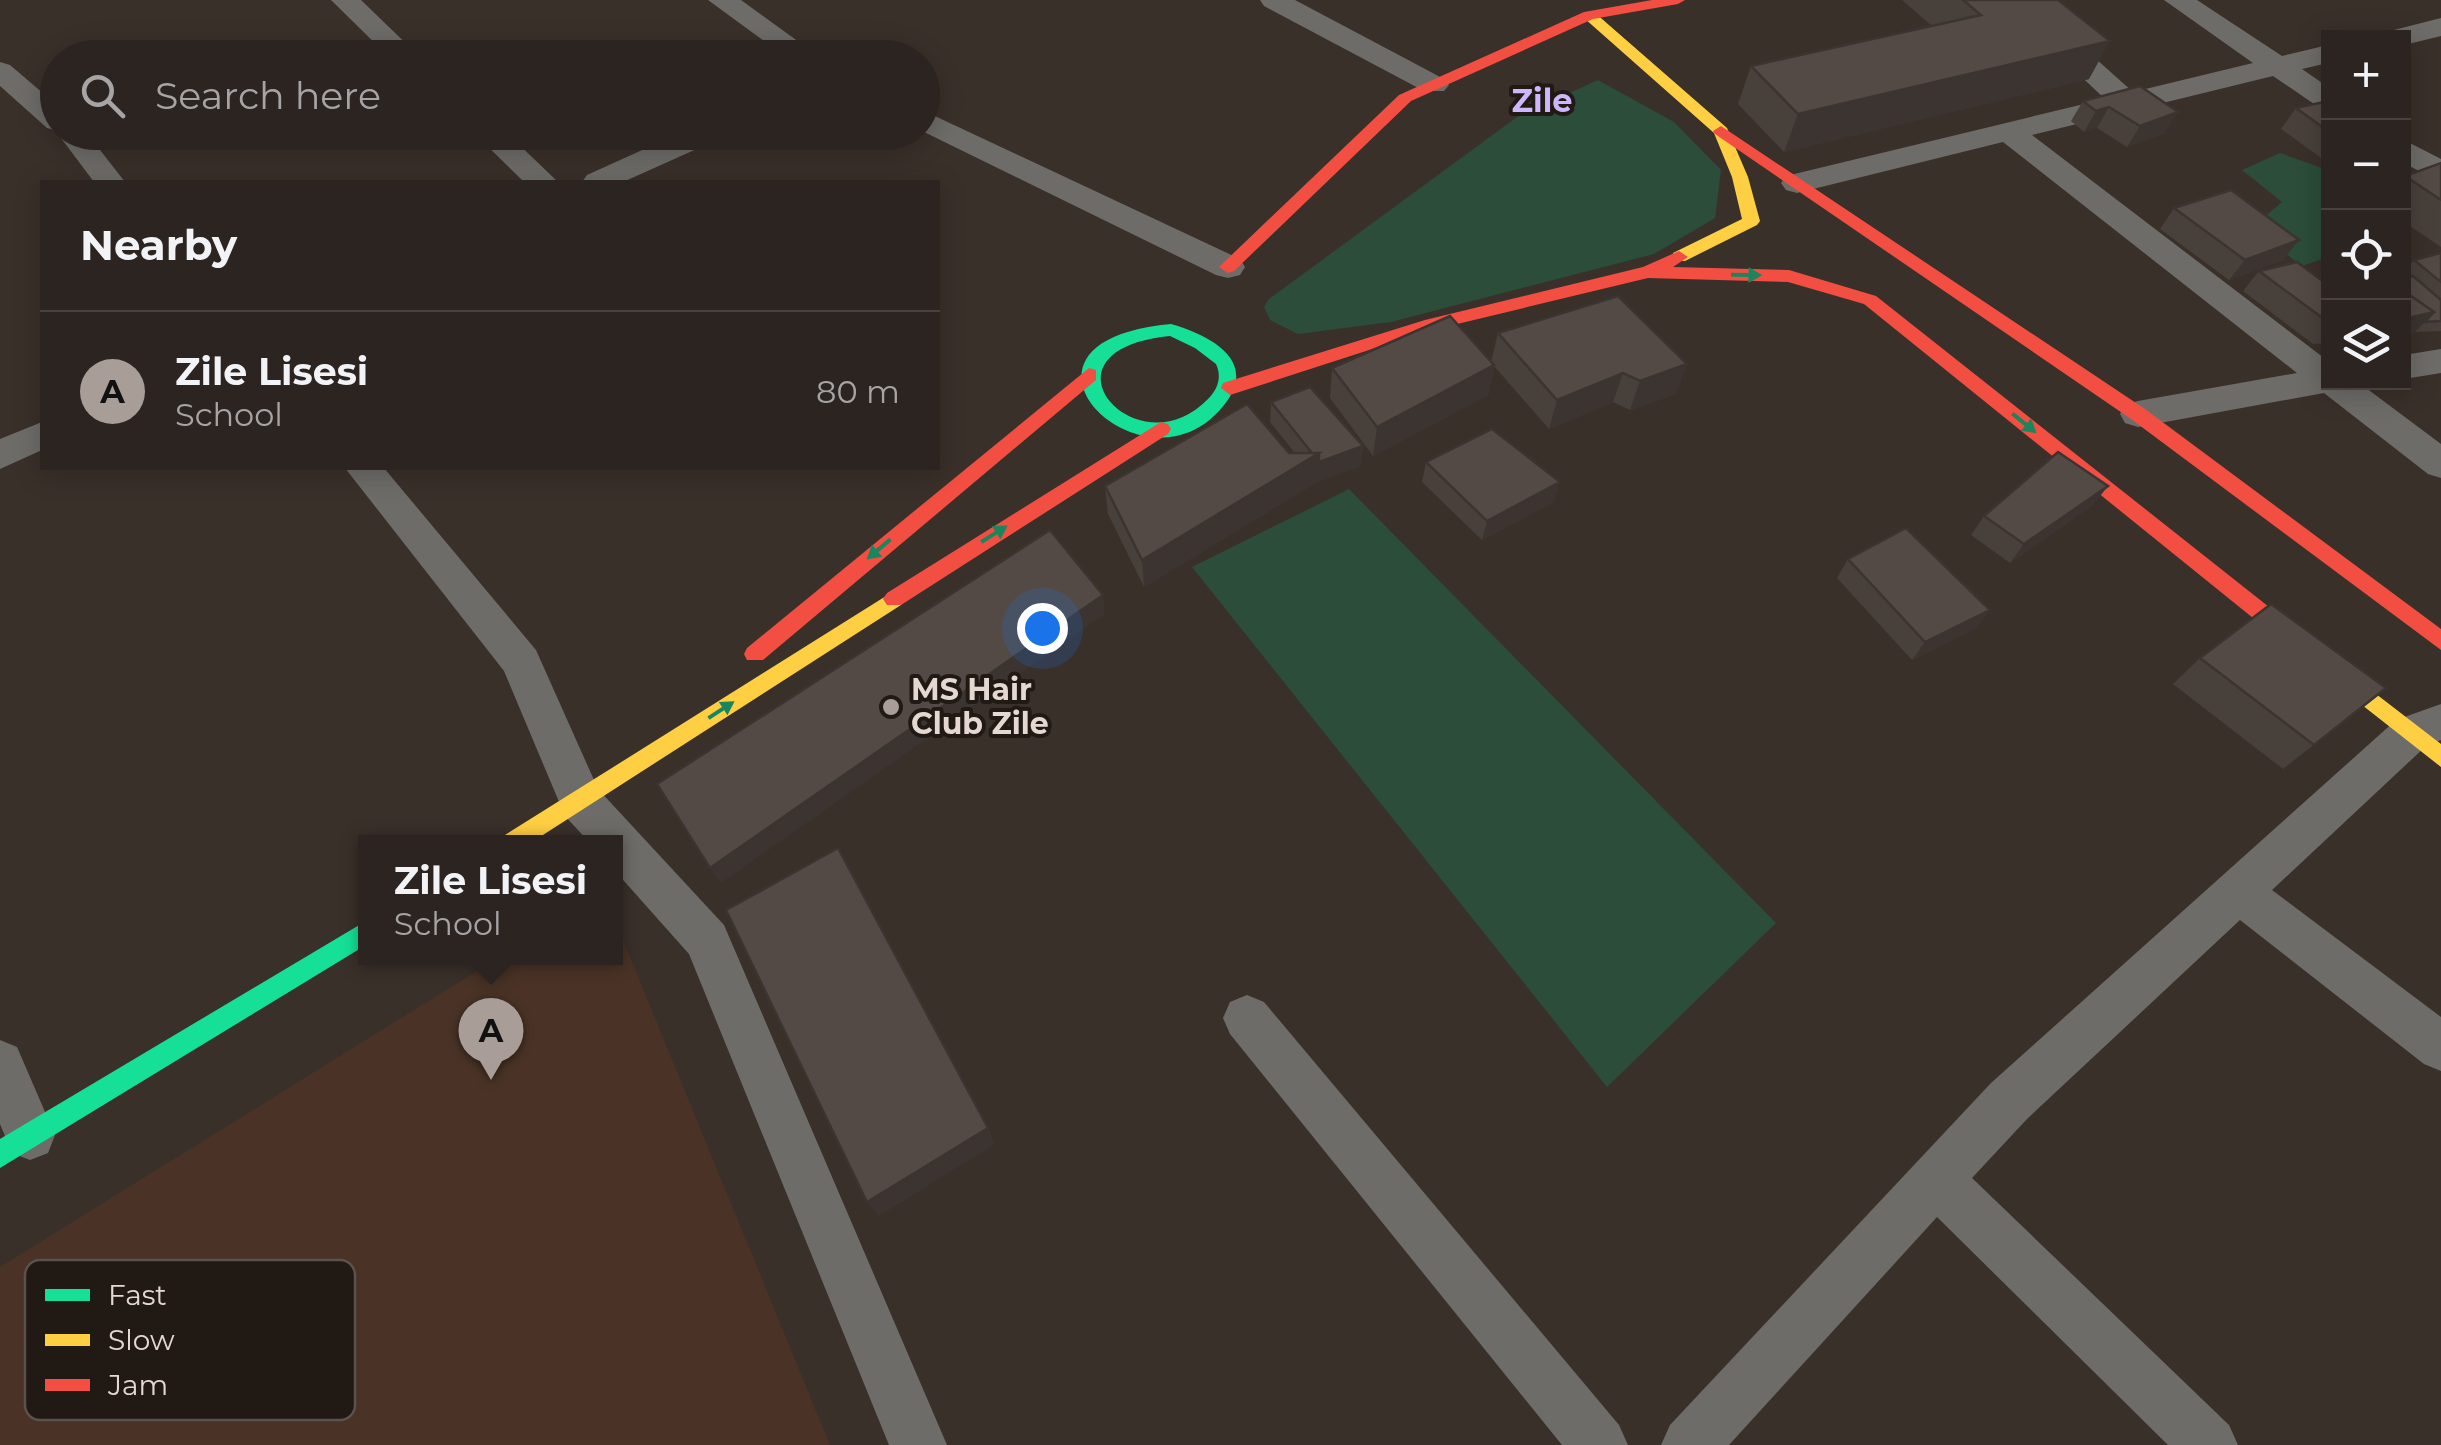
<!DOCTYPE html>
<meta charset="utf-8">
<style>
body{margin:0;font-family:Montserrat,sans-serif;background:#38302d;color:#f1f3f6}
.controls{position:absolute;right:30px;top:30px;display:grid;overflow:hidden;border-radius:0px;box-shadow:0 5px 25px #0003}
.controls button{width:90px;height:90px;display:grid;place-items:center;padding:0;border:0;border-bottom:2px solid #48413e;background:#2c2420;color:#f1f3f6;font:50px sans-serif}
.you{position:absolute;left:1042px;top:628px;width:35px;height:35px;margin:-25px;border:8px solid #fff;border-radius:50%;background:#1a73e8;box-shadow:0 0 0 15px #1a73e833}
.badge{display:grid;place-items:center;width:65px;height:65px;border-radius:50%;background:#a89d97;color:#111;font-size:32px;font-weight:700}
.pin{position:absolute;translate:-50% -82px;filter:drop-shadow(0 2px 5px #0008)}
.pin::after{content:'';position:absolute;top:52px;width:35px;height:30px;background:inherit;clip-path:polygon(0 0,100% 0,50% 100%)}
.popup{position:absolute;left:358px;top:835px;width:265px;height:130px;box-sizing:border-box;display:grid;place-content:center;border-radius:0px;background:#2c2420;filter:drop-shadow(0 2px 8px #0005);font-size:32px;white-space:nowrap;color:#a6a4a5}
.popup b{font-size:38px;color:#f1f3f6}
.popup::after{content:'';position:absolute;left:50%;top:100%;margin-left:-20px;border:20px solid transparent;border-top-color:#2c2420}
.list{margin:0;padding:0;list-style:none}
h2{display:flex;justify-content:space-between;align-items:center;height:130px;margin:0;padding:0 40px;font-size:42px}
h2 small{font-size:32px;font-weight:400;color:#a6a4a5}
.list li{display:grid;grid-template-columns:65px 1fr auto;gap:30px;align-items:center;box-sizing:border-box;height:160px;padding:0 40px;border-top:2px solid #48413e}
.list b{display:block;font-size:38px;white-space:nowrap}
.list p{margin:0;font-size:32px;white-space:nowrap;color:#a6a4a5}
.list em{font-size:32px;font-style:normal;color:#a6a4a5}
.icon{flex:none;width:55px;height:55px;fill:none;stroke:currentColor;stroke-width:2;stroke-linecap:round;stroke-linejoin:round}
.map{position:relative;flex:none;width:2441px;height:1445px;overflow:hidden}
.search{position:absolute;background:#2c2420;box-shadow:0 5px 25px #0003;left:40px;top:40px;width:900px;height:110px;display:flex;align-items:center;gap:25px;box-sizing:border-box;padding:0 35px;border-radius:55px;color:#a6a4a5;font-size:38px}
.panel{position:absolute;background:#2c2420;box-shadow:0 5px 25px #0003;left:40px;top:180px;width:900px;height:290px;border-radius:0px}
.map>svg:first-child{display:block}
.built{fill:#4a3326}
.green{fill:#2b4d39}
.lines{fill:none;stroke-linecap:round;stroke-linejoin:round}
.street{fill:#6e6c68;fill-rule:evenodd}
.fast{fill:#16e098;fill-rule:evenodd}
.slow{fill:#ffcf43;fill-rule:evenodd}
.jam{fill:#f24e42;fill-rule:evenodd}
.wall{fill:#48403b}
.shaded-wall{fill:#3b3430}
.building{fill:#544a45;stroke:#3b3430;stroke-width:2.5}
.oneway{fill:#1b865d}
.poi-dot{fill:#a89d97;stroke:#211914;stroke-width:4}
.labels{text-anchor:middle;stroke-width:8;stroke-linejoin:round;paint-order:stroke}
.poi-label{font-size:30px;font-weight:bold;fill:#e4d8d1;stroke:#211914;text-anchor:start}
.far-district-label{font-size:32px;font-weight:bold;fill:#cdb6fc;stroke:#211914}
.key{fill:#211914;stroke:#5c524d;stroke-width:2.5}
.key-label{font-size:28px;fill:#e4d8d1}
</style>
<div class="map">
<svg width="2441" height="1445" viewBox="0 0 2441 1445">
<rect width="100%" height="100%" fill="#3a302a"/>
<path class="built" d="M616,923L830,1445H0V1267L498,958H616Z"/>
<path class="green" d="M1598,80L1674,122L1721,170L1715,218L1654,254L1391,322L1298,334L1270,320L1264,307L1269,299L1517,117Z
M2280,153L2328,170V257L2302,266L2251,228L2282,202L2242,170Z
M1349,489L1776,923L1607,1087L1192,567Z"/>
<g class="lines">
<path class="street" d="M331,0H361L421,58H390Z
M708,0H741L821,58H787Z
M1260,0H1295L1444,79L1449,85L1444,91H1424L1264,6Z
M2000,0H2030L2133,92L2253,63L2164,0H2197L2282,56L2328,45V63L2302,69L2328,87V109L2317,106L2273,76L2032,135L2328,361V382H2358L2441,444V478L2428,474L2324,393L2138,427L2125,423L2120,414L2125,405L2138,401L2297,373L2003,142L1797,193L1786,190L1781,183L1786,176L2105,99Z
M2441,18V36L2404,45V38H2382L2386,32Z
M0,62L10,65L58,106V132H86L125,182H94L55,130L47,128L0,86Z
M922,110L1240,259L1245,267L1240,275L1228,278L1216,275L922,131Z
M473,132H506L558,182H524Z
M682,132H723L719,139L623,182H582L587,175Z
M2404,140L2441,159V183L2404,163Z
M2441,349V373L2404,379V355Z
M42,422V450L0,469V439Z
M345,468H384L536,650L598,789L724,925L947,1445H889L689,954L616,872V842H589L565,816L504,671Z
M2441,704V740L2426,746L2272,890L2441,1017V1071L2424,1064L2240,920L2027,1119L1972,1178L2229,1425L2238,1445H2168L1937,1217L1729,1445H1661L1670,1425L1991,1083L2396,720Z
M1247,995L1264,1002L1619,1425L1628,1445H1562L1230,1034L1223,1018L1230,1002Z
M0,1040L17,1047L55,1135L48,1153L30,1160L12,1153L0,1124Z"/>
<path class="fast" d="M1171,324C1216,337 1263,365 1218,412C1137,498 983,341 1171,324ZM1170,336L1195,348L1216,364C1222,377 1218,389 1208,399C1137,473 1028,350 1170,336Z
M366,921V945L0,1168V1139Z"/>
<path class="slow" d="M1584,12H1594L1727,128L1748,177L1760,221L1757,225L1685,261H1673V253L1742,219L1732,177L1714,133L1584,18Z
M894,591L905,599L901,605L532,842H501L505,835Z
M2328,657L2441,744V767L2320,672L2317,666L2320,660Z"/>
<path class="jam" d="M1652,0H1685L1678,4L1593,19L1411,101L1234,271L1228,273L1219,267L1399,95L1584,12Z
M1721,126L2145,409L2441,629V650L2131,419L1715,134L1713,131Z
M1679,251L1688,257L1673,267L1789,270L1876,296L2336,660L2339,666L2336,672H2320L1864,304L1788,282L1648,278L1428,331L1230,395L1221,388L1223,383L1425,320L1643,267Z
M1089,368L1096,370V380L763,660H747L744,654L747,648Z
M1161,422L1168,424L1171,429L1168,434L901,605H887L883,599L887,593Z"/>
</g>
<path class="wall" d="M1902,0H2058L2089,79L1784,152L1738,104L1751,66L1932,26Z
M2140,86L2165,133L2127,147L2097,128L2084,132L2071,121L2083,101Z
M2328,101V163L2281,129L2296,108Z
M2441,163V247L2404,222V177Z
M2174,208L2299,240L2283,260L2229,280L2160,229Z
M2441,253V331L2415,332L2404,335V272L2414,260Z
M2259,271L2323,281L2328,278V343L2313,344L2243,291Z
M1498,333L1687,364L1676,394L1630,410L1613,402L1549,429L1494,366L1488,395L1373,456L1330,398L1332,368L1491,362Z
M1271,402L1363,446L1360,466L1317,482L1144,587L1108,514L1105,486L1295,453L1270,422Z
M1426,462L1554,502L1482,540L1422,482Z
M2093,505L2010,563L1971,535L1984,516Z
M1848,559L1990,610L1976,628L1912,660L1837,578Z
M2200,658L2386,688L2283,769L2173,684Z"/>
<path class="shaded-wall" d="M2110,41L2089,79L1784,152L1798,114Z
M2109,107L2097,128L2084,132L2096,111Z
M2178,112L2165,133L2127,147L2140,126Z
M2299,240L2283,260L2229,280L2245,260Z
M2434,312L2415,332L2404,335V319Z
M1687,364L1676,394L1630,410L1640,381Z
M1494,365L1488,395L1373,456L1377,427Z
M1623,373L1613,402L1549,429L1557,400Z
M1363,446L1360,466L1317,482L1144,587L1142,560L1319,453Z
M1560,482L1554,502L1482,540L1487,521Z
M2108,486L2093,505L2010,563L2024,544Z
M1103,595L1105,614L721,883L710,868Z
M1990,610L1976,628L1912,660L1925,642Z
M988,1128L995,1144L879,1216L867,1202Z"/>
<path class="building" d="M1963,0H2058L2110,41L1798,114L1751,66L1981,15Z
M2140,86L2178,112L2140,126L2109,107L2096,111L2083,101Z
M2328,101V131L2296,108Z
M2441,163V200L2405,176Z
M2231,190L2299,240L2245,260L2174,208Z
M2441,253V282L2414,260Z
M2297,262L2328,285V322L2259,271Z
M2413,276L2441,300V321L2425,322L2434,312L2404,291V279Z
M2404,291L2434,312L2404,319Z
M1618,296L1687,364L1640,381L1623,373L1557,400L1498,333Z
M1450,316L1494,365L1377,427L1332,368Z
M1310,387L1363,446L1319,462V453H1312L1271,402Z
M1247,404L1289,453H1319L1142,560L1105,486Z
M1492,429L1560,482L1487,521L1426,462Z
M2058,452L2108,486L2024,544L1984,516Z
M1906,528L1990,610L1925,642L1848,559Z
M1050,530L1103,595L710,868L657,784Z
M2271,604L2386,688L2314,745L2200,658Z
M838,848L988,1128L867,1202L726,910Z"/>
<defs><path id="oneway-solid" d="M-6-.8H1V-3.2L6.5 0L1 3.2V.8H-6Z" transform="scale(2.5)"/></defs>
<g class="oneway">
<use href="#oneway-solid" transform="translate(1746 275) rotate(1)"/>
<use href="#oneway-solid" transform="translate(2024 423) rotate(39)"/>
<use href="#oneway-solid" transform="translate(994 534) rotate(-32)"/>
<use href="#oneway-solid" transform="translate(879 549) rotate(140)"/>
<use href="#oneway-solid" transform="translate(721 710) rotate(-33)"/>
</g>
<circle class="poi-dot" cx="891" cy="707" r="10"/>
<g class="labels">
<g class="poi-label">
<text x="911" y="700">MS Hair<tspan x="911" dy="34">Club Zile</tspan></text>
</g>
<g class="far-district-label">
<text x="1542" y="112">Zile</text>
</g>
</g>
<rect x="25" y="1260" width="330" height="160" rx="15" class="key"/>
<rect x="45" y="1289" width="45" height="12" fill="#16e098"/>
<rect x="45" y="1334" width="45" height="12" fill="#ffcf43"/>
<rect x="45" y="1379" width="45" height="12" fill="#f24e42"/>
<g class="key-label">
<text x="108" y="1305">Fast</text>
<text x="108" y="1350">Slow</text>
<text x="108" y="1395">Jam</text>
</g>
</svg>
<div class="controls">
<button>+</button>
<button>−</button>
<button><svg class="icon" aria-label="locate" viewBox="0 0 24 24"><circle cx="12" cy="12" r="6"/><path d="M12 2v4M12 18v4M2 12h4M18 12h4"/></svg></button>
<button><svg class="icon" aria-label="layers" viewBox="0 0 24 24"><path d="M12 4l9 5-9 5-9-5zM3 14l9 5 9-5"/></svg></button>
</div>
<div class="you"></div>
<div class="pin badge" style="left:491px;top:1080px">A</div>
<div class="popup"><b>Zile Lisesi</b>School</div>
<div class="search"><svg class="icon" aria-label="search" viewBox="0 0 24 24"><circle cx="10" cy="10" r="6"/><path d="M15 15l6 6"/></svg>Search here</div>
<section class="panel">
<h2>Nearby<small></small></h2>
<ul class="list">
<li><span class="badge">A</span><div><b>Zile Lisesi</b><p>School</p></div><em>80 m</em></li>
</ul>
</section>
</div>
